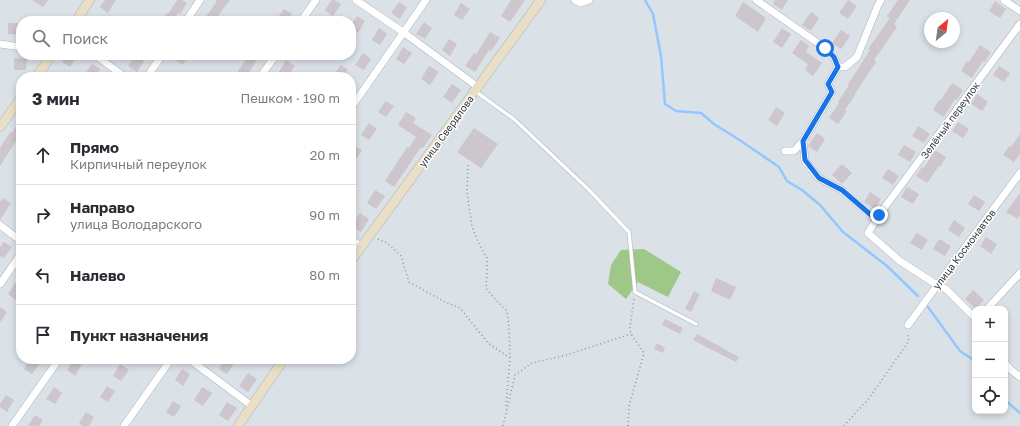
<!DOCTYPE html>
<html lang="ru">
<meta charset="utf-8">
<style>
body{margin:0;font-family:"Golos Text",sans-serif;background:#f7f7f7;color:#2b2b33}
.controls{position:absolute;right:12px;bottom:12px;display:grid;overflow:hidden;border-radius:8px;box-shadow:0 2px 6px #0003}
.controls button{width:36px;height:36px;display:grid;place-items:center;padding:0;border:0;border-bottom:1px solid #e1e1e2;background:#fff;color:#2b2b33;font:20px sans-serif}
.compass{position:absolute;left:924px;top:12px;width:36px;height:36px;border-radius:50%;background:#fff;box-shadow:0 2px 6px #0003;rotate:29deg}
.stop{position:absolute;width:12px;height:12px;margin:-9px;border:3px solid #1a73e8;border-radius:50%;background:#fff}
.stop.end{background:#1a73e8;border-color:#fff;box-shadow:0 1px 4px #0008}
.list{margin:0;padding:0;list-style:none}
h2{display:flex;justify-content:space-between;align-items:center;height:52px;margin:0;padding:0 16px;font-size:17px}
h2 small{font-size:13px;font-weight:400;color:#7c7c81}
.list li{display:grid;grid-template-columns:26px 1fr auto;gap:12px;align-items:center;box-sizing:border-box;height:60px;padding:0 16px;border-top:1px solid #e1e1e2}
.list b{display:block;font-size:15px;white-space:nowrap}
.list p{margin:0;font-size:13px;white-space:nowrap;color:#7c7c81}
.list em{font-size:13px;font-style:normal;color:#7c7c81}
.icon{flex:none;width:22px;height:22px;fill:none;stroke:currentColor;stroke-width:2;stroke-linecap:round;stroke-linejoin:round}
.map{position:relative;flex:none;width:1020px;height:426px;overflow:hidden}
.search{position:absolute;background:#fff;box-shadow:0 2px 6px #0003;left:16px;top:16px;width:340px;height:44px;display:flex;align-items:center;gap:10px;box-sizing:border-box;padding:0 14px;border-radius:16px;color:#7c7c81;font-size:15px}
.panel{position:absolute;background:#fff;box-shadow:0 2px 6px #0003;left:16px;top:72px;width:340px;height:292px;border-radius:16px}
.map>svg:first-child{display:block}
.green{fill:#9fc888}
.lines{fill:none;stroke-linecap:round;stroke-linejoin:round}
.stream{stroke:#92c8fe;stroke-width:2.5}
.building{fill:#cdc6cc}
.lane-casing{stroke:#aeb4bb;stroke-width:4.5}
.street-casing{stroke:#aeb4bb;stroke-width:8}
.secondary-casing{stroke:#aeb4bb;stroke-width:10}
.path{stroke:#8f9498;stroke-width:1.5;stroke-dasharray:1 3;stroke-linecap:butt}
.lane{stroke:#fff;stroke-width:3.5}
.street{stroke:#fff;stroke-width:7}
.secondary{stroke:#e9dfc6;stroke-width:9}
.route{stroke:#1a73e8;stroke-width:5}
.labels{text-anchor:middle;stroke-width:3;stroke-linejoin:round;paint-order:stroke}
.street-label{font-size:10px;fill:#35373a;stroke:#fff}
</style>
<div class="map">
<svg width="1020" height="426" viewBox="0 0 1020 426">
<rect width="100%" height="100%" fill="#dae1e7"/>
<path class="green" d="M644,249L681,272L668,297L638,282L626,299L608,284L611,265L621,250Z"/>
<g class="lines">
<path class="stream" d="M645,0L653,14L661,56L665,104L676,111L701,113L714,124L741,141L779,167L787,181L802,190L820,205L843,232L887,266L918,296
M928,307L960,351L975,361
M1005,400L1020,413"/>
</g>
<path class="building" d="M32,0H48L43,7Z
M105,0H116L108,13L100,7Z
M177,0H182L187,3L180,14L178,13L173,21H162L167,13L168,14Z
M215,0H230L225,7V6L215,21H203L217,1Z
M332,0H334L341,4L333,16L325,10Z
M511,0H525L510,22L501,16Z
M775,0H788L782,10L773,4Z
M848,0L857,6L848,19L839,13Z
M898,0H910L894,24L897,27L874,60L876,62L855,94V95L845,110L847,111L838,124L829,118L839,103L838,102L849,85L848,84L870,50L868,49L890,18L887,16Z
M995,1L1006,9L1000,18L989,11Z
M399,2L407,7L400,19L391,13Z
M743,2L766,18L758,32L735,16Z
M461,3L470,9L462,20L454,15Z
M284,9L292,14L287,21H275Z
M811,12L819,18L811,31L802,25Z
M357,16L365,21L358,33L351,28V25Z
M424,22L432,28L425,39L416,34Z
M8,23H21V35L8,34Z
M379,28L387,34L380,45L372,40Z
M782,28L791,34L782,48L773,42Z
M841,30L850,36L841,49L832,43Z
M490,32L500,38L491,51L489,50L475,72L465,66L474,53L476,54Z
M449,39L457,44L450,56L442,50Z
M801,40L809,46L806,52L822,63L813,76L805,70L808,64L792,53Z
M980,45L991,52L985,62L983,61L972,78L961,71L967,61L969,62Z
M403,47L412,53L404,64L396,59Z
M363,53L371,59L364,70L355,65Z
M66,55H78L70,67L62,62Z
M136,55L144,61L137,72L128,66Z
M177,55H189L183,65L174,59Z
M249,55H260L246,77L238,71Z
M14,58L27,59L26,70H14Z
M286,60L295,66L287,77L279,72Z
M92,64L100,69L95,77H83Z
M341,65L348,70L343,77H332Z
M429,66L439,72L430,85L421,79Z
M999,66L1010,73L1004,82L993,75Z
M952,83L963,90L957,100L955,99L944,117L933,110L939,100L940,101Z
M452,84L461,90L452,103L443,97Z
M977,94L988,102L982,111L971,104Z
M386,101L394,106L386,117L378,112Z
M776,107L785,113L777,126L768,120Z
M406,112L416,118L413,123L432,135L423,148L421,147L394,187L385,181L407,147L409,148L416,137L398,125Z
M21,119V133L0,166V148L10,132L12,133Z
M958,122L969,129L963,138L952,131Z
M369,123L377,129L369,140L361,135Z
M918,126L930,134L924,143L912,136Z
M474,128L498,144L481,168L457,152Z
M817,133L825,139L817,152L808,146Z
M1020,134V154L1014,162L1003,155L1009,146L1011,147Z
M353,145L362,150L351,167V148Z
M904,145L916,152L910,162L898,155Z
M935,150L946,157L940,167L939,166L927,183L916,176L922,167L924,168Z
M842,164L852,173L842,184L832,175Z
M888,169L899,176L893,185L882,178Z
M907,187L919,194L913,204L901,197Z
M375,190L385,196L376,209L367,203Z
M870,192L881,199L875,209L864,202Z
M1020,193V215L1018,219L1006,212Z
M974,195L985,202L979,211L968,204Z
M3,198L11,203L0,220V202Z
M360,213L369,219L361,232L351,226Z
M954,220L965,228L959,237L948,230Z
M917,233L928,240L922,250L910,243Z
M986,237L997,244L991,254L980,246Z
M939,239L951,246L945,256L933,249Z
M4,242L12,247L4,258L0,256V247Z
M716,278L736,287L730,300L711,291Z
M15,283L21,287V292L16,300L8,294Z
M973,290L984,300L976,309L965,299Z
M694,291L700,294L691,312L685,309Z
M0,307L7,312L0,323Z
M665,319L683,328L680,334L662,325Z
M697,334L739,357L736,362L693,340Z
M657,343L665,348L663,353L654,349Z
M30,359H34L40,363L32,374L24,369Z
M74,359L82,364L75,376L67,370Z
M225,359H229L234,363L227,374L219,369Z
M120,364L129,370L121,381L113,376Z
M182,369L190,374L183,386L175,380Z
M248,373L257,379L248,392L239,386Z
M107,386L115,391L108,402L100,397Z
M54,387L62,393L55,404L46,399Z
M202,387L212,393L203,406L194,400Z
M6,395L14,400L7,412L0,407V404Z
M173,401L181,406L174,417L166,412Z
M227,402L237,408L228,421L219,415Z
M86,412L94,417L89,426H83L79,423Z
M35,415L43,420L39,426H28Z"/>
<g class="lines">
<defs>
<path id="lane" d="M475,91L515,120L589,190L629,232L635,292L696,324"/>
<path id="street" d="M356,0L403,32L478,87
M575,0L581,3L589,0
M756,0L825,48L834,57L838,67
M1004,0L1020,11
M186,21L200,0
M301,21L316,0
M0,44L21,47
M95,55L125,77
M147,77L162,55
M260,77L276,55
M351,108L426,0
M803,141L832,92L828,84L838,67H845L857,57L878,5L881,0
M785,151H794L803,141L805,161L819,178L842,190L871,215H879L868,233L900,261L937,285L946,289L975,318
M879,215L1020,24
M0,225L21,241
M351,239L361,246
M0,284L21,254
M987,309L1020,273
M908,325L1020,173
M189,359L252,406
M1005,363L1011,370L1020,377
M12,426L59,359
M124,426L171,359"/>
<path id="secondary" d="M76,21L90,0
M36,77L52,55
M0,127L21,98
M351,261L541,0
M238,426L284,359"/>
</defs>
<use href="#lane" class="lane-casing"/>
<use href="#street" class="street-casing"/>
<use href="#secondary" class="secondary-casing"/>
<path class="path" d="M468,165L467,192L472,227L479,244L487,258V272L486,288L493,297L507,311L509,326L510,358
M378,239L387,243L401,256L409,282L445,302L460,308L488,343L510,358L506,406L507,409
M503,426L515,375L532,363L563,356L631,334
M628,426L629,406L644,353L631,334L630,328L634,298
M844,426L870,397L909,341L908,332"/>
<use href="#lane" class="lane"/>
<use href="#street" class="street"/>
<use href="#secondary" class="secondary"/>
</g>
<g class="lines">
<path class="route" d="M825,48L834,57L838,67L828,84L832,92L803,141L805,160L819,178L842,190L871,215H879"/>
</g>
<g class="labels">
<g class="street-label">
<text transform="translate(950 120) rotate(-54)" y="4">Зелёный переулок</text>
<text transform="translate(446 131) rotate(-54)" y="4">улица Свердлова</text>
<text transform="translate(964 249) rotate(-53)" y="4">улица Космонавтов</text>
</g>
</g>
</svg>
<div class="controls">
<button>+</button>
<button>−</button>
<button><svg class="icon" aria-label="locate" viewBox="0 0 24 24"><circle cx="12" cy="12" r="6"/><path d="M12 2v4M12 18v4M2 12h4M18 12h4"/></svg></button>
</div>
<svg class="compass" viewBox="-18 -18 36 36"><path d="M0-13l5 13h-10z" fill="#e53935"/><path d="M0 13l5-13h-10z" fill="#7c7c81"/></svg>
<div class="stop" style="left:825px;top:48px"></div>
<div class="stop end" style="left:879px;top:215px"></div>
<div class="search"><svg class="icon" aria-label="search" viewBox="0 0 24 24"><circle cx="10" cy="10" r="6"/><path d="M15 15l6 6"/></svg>Поиск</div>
<section class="panel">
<h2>3 мин<small>Пешком · 190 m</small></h2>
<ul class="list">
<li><svg class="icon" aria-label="ahead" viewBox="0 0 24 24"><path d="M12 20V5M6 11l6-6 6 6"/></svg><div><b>Прямо</b><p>Кирпичный переулок</p></div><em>20 m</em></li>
<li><svg class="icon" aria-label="right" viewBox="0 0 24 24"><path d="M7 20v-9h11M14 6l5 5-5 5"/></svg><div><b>Направо</b><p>улица Володарского</p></div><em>90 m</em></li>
<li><svg class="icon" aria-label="left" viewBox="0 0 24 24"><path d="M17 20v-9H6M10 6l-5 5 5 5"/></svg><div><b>Налево</b></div><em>80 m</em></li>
<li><svg class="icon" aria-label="arrive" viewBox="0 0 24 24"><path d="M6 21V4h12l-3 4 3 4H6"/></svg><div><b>Пункт назначения</b></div></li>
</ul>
</section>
</div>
